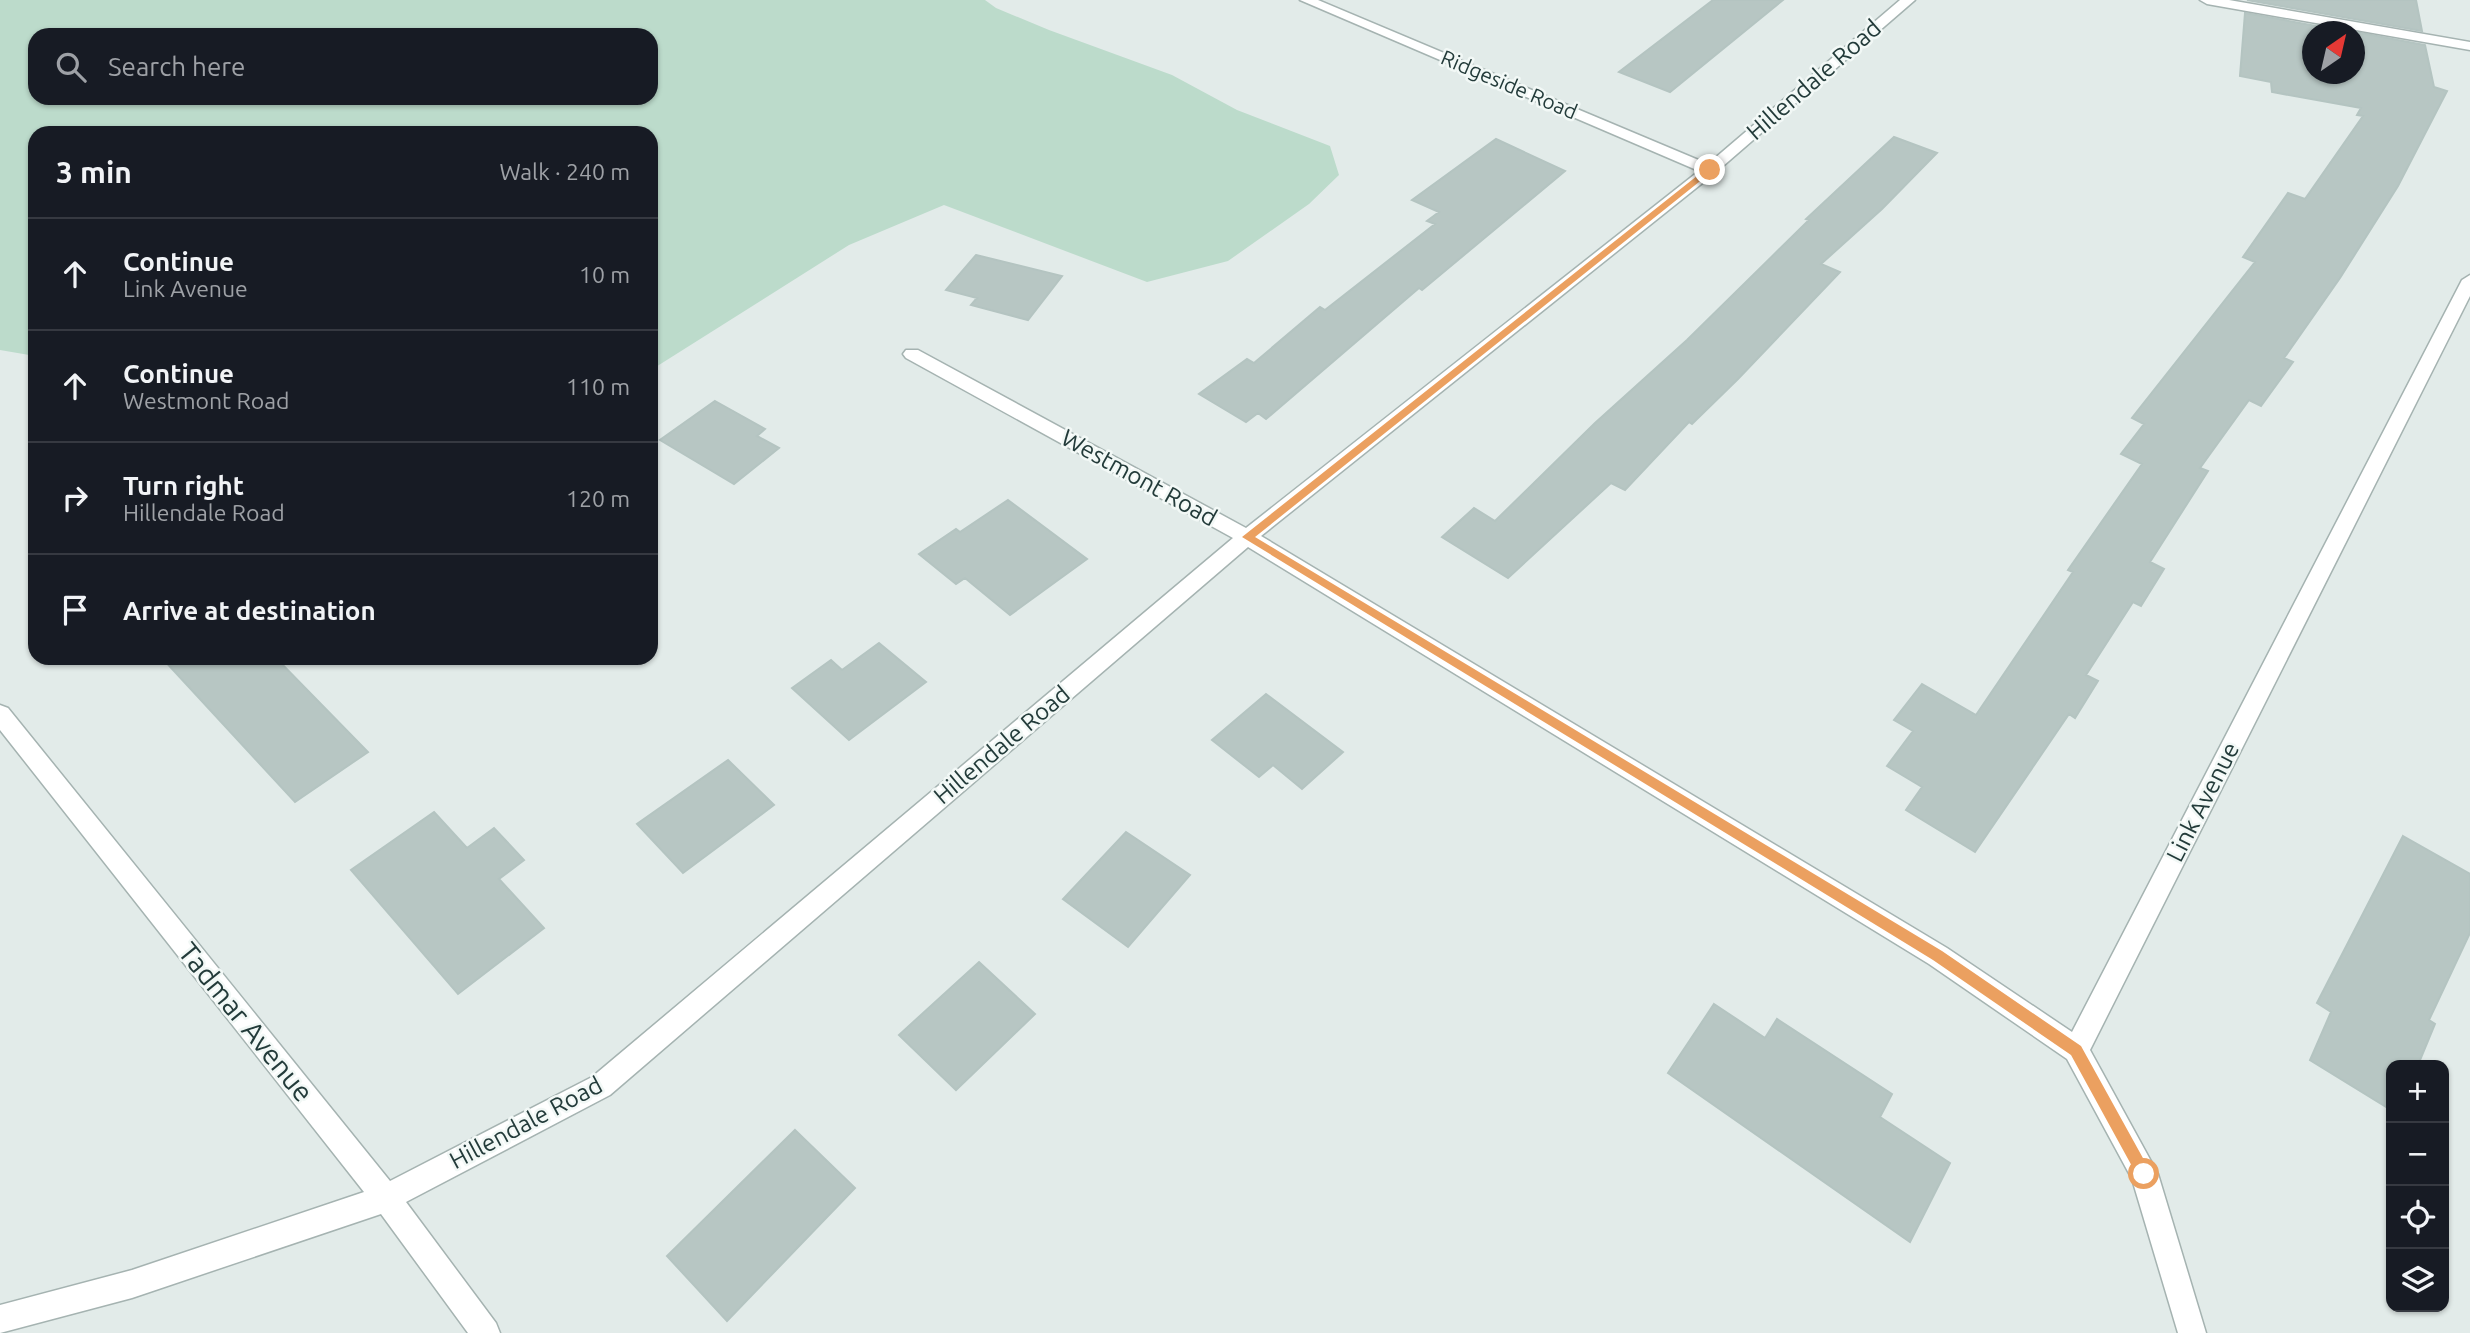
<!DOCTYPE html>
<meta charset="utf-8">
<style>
body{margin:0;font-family:Ubuntu,sans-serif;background:#20242c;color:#f1f3f6}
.controls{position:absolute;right:21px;bottom:21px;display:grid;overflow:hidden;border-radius:14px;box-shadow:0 2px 5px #0004}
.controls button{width:63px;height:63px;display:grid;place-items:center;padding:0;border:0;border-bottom:2px solid #363941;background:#171b24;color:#f1f3f6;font:35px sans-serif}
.compass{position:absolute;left:2302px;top:21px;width:63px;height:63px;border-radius:50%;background:#171b24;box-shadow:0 2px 5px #0004;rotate:34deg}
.stop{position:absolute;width:21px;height:21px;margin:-16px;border:5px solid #eba060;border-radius:50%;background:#fff}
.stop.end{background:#eba060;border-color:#fff;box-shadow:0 2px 7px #0008}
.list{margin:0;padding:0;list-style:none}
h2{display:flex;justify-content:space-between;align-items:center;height:91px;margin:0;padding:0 28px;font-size:30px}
h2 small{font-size:23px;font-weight:400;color:#9ea1a6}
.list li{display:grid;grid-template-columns:46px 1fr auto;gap:21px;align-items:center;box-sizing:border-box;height:112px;padding:0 28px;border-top:2px solid #363941}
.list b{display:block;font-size:26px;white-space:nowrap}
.list p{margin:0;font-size:23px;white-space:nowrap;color:#9ea1a6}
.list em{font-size:23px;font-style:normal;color:#9ea1a6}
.icon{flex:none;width:38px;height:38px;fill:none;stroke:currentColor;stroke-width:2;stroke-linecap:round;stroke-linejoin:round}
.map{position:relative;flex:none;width:2470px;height:1333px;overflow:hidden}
.search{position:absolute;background:#171b24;box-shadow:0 2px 5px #0004;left:28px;top:28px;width:630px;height:77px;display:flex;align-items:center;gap:18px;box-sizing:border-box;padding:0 24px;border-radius:21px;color:#9ea1a6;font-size:26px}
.panel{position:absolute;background:#171b24;box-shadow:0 2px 5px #0004;left:28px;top:126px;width:630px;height:539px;border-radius:21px}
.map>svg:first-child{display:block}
.green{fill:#bcdbcb;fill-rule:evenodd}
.building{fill:#b7c6c3;stroke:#b4c4c1;stroke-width:2}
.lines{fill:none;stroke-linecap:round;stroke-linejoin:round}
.street-casing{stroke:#a5b3b1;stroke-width:3}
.street{fill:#fff;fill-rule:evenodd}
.route{fill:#eba060}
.labels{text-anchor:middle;stroke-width:5;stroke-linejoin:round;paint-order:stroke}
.far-street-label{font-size:21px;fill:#233b3a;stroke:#f2f8f6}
.street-label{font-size:24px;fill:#233b3a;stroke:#f2f8f6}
.near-street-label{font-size:28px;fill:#233b3a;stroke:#f2f8f6}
</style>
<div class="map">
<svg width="2470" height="1333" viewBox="0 0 2470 1333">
<rect width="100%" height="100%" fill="#e2ebe9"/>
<path class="green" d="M0,0H985L996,8L1049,30L1172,75L1237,110L1330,146L1339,175L1309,204L1228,261L1147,282L944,205L849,245L651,370V133H35V356L0,350ZM35,35H651V98H35Z"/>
<path class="building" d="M1713,0H1783L1670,92L1619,72Z
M2247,0H2416L2422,31Z
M2245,13L2349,32H2313V74H2355V32L2425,45L2434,87L2447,91L2398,186L2340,278L2284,358L2293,362L2261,406L2249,400L2200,468L2208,471L2150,562L2164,569L2141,606L2133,602L2086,675L2098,681L2075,718L2069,714L1975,852L1906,810L1922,787L1887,766L1913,731L1894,720L1922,684L1976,715L2073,572L2068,570L2142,464L2121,454L2144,424L2132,418L2255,262L2243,257L2288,193L2305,199L2363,116L2357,115L2361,108L2272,92L2271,82L2240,76Z
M1894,137L1937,153L1882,209L1821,264L1840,272L1738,379L1692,424L1689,422L1625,490L1611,483L1508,578L1442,537L1474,508L1495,521L1595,423L1687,340L1809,220L1806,219Z
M1496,139L1565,171L1422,290L1419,288L1266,419L1258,413L1246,422L1199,394L1247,359L1254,363L1320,307L1325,310L1435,224L1427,221L1439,212L1412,200Z
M976,255L1062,276L1028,320L971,305L977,298L946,290Z
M715,401L765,429L757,436L779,448L734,484L660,440Z
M1008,500L1087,559L1010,615L965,578L956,584L919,554L956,529L960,532Z
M879,643L926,682L849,740L792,688L831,660L842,670Z
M162,658H276L368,752L295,802Z
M1266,694L1343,752L1302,789L1273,765L1259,777L1212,740Z
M728,760L774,805L683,873L637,824Z
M434,812L467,848L494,828L524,860L499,879L544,928L458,994L351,870Z
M1126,832L1190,875L1128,947L1063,899Z
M2403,836L2470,874V933L2429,1020L2435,1024L2418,1065H2391V1110L2310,1060L2331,1012L2317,1003Z
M979,962L1035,1014L956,1090L899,1035Z
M1714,1004L1765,1038L1777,1019L1892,1094L1880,1117L1950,1163L1910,1242L1668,1073Z
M795,1130L855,1188L727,1321L667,1256Z"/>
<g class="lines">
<defs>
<path id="street" d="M1300,0H1318L1708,164L1900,0H1915L1715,173L1261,536L1947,948L2072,1032L2462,280L2470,275V296L2090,1050L2158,1174L2206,1333H2178L2132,1179L2067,1059L1929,964L1248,547L610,1095L406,1202L496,1323L500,1333H468L381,1214L132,1298L0,1333V1305L132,1270L364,1192L0,730V705L8,708L390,1181L592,1077L1233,538L906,358L903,354L906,350H918L1246,528L1699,171Z
M2200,0H2229L2470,42V50L2207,4Z"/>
</defs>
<use href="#street" class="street-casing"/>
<use href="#street" class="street"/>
</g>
<path class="route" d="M1707,168L1714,170L1255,537L1942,951L2081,1046L2149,1169V1179H2139L2071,1055L1933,960L1242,537Z"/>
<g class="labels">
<g class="far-street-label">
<text transform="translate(1509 85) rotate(23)" y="7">Ridgeside Road</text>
</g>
<g class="street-label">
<text transform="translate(1814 80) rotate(-41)" y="8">Hillendale Road</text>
<text transform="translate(1139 478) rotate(29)" y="8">Westmont Road</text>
<text transform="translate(1002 745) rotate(-40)" y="8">Hillendale Road</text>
<text transform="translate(2203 802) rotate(-63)" y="8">Link Avenue</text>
<text transform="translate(526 1123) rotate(-28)" y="8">Hillendale Road</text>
</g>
<g class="near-street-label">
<text transform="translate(246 1022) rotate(51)" y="10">Tadmar Avenue</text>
</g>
</g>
</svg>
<div class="controls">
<button>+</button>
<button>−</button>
<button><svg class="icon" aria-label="locate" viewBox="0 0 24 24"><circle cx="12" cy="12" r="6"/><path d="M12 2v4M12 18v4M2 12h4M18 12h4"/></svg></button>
<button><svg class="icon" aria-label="layers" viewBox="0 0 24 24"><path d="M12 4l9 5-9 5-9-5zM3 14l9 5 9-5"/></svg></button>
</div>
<svg class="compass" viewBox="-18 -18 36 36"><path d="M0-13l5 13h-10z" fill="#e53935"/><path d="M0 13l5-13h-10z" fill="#9ea1a6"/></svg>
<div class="stop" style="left:2144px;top:1174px"></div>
<div class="stop end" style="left:1710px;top:170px"></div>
<div class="search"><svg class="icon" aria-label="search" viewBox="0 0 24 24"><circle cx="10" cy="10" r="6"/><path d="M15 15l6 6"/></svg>Search here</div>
<section class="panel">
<h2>3 min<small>Walk · 240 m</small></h2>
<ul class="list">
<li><svg class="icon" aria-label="ahead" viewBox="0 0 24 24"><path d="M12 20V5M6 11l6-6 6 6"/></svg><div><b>Continue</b><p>Link Avenue</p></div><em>10 m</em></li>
<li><svg class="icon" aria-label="ahead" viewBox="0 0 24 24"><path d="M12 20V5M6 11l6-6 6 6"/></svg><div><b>Continue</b><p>Westmont Road</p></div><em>110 m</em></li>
<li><svg class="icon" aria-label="right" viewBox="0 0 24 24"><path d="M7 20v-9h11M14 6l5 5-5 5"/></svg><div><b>Turn right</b><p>Hillendale Road</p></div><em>120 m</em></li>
<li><svg class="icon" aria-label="arrive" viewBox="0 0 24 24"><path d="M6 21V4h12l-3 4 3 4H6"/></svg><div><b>Arrive at destination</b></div></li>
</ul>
</section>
</div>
